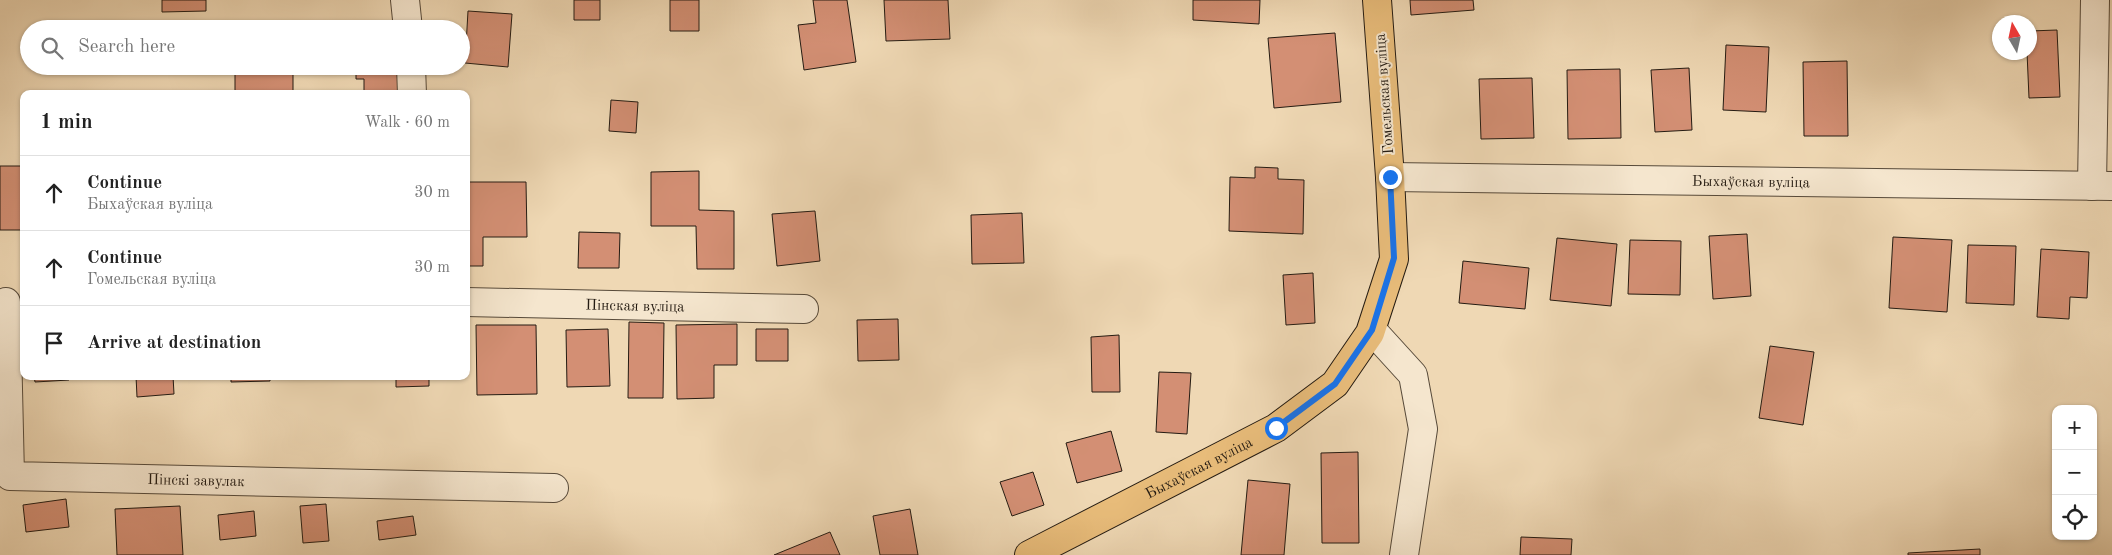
<!DOCTYPE html>
<meta charset="utf-8">
<style>
body{margin:0;font-family:"Old Standard TT",serif;background:#f2f2f2;color:#222}
.controls{position:absolute;right:15px;bottom:15px;display:grid;overflow:hidden;border-radius:10px;box-shadow:0 1px 4px #0004}
.controls button{width:45px;height:45px;display:grid;place-items:center;padding:0;border:0;border-bottom:1px solid #e0e0e0;background:#fff;color:#222;font:25px sans-serif}
.compass{position:absolute;left:1992px;top:15px;width:45px;height:45px;border-radius:50%;background:#fff;box-shadow:0 1px 4px #0004;rotate:351deg}
.stop{position:absolute;width:15px;height:15px;margin:-11px;border:4px solid #1a73e8;border-radius:50%;background:#fff}
.stop.end{background:#1a73e8;border-color:#fff;box-shadow:0 1px 5px #0008}
.list{margin:0;padding:0;list-style:none}
h2{display:flex;justify-content:space-between;align-items:center;height:65px;margin:0;padding:0 20px;font-size:21px}
h2 small{font-size:16px;font-weight:400;color:#767676}
.list li{display:grid;grid-template-columns:32px 1fr auto;gap:15px;align-items:center;box-sizing:border-box;height:75px;padding:0 20px;border-top:1px solid #e0e0e0}
.list b{display:block;font-size:19px;white-space:nowrap}
.list p{margin:0;font-size:16px;white-space:nowrap;color:#767676}
.list em{font-size:16px;font-style:normal;color:#767676}
.icon{flex:none;width:28px;height:28px;fill:none;stroke:currentColor;stroke-width:2;stroke-linecap:round;stroke-linejoin:round}
.map{position:relative;flex:none;width:2112px;height:555px;overflow:hidden}
.search{position:absolute;background:#fff;box-shadow:0 1px 4px #0004;left:20px;top:20px;width:450px;height:55px;display:flex;align-items:center;gap:12px;box-sizing:border-box;padding:0 18px;border-radius:28px;color:#767676;font-size:19px}
.panel{position:absolute;background:#fff;box-shadow:0 1px 4px #0004;left:20px;top:90px;width:450px;height:290px;border-radius:10px}
.map>svg:first-child{display:block}
.building{fill:#d38f74;stroke:#241b12}
.lines{fill:none;stroke-linecap:round;stroke-linejoin:round}
.minor-casing{stroke:#574a3a;stroke-width:30}
.major-casing{stroke:#241b12;stroke-width:30}
.minor{stroke:#f5e6ce;stroke-width:28}
.major{stroke:#e8bc7a;stroke-width:28}
.route{stroke:#1a73e8;stroke-width:6}
.labels{text-anchor:middle;stroke-width:4;stroke-linejoin:round;paint-order:stroke}
.street-label{font-size:15px;fill:#241b12;stroke:#f5e6ce}
</style>
<div class="map">
<svg width="2112" height="555" viewBox="0 0 2112 555">
<rect width="100%" height="100%" fill="#efd8b4"/>
<filter id="stains"><feTurbulence type="fractalNoise" baseFrequency=".004" numOctaves="4"/><feColorMatrix values="0 0 0 0 .2 0 0 0 0 .09 0 0 0 0 .02 0 0 0 .5 -.17"/></filter>
<radialGradient id="worn" r=".72"><stop offset=".6" stop-color="#630" stop-opacity="0"/><stop offset="1" stop-color="#630" stop-opacity=".3"/></radialGradient>
<path class="building" d="M162,0H206V11L162,12Z
M574,0H600V20H574Z
M670,0H699V31H670Z
M813,0H847L856,62L804,70L798,25L816,23Z
M884,0H948L950,39L886,41Z
M1193,0H1260L1259,24L1193,20Z
M1410,0H1473L1474,10L1411,15Z
M468,11L512,14L508,67L465,63Z
M387,25V29H355V26Z
M234,26H293V29H234Z
M2057,30L2060,97L2029,98L2027,52H2030V31Z
M1335,33L1341,102L1274,108L1268,38Z
M1726,45L1769,47L1766,112L1723,110Z
M1847,61L1848,136H1804L1803,62Z
M235,66H293V94H235Z
M356,66H403L404,94H364V79H356Z
M1689,68L1692,130L1655,132L1651,70Z
M1620,69L1621,138L1568,139L1567,70Z
M1532,78L1534,138L1481,139L1479,79Z
M611,100L638,102L636,133L609,131Z
M0,166H24V230H0Z
M1255,167L1278,168V179L1304,180L1303,234L1229,231L1230,177L1255,178Z
M699,171V210L734,211V269H697L696,226H651V172Z
M467,182H526L527,237H483V266H466Z
M815,211L820,261L777,266L772,214Z
M1022,213L1024,263L972,264L971,215Z
M579,232L620,233L619,268H578Z
M1747,234L1751,296L1713,299L1709,236Z
M1893,237L1952,240L1947,312L1889,308Z
M1557,238L1617,244L1611,306L1550,300Z
M1630,240L1681,241L1680,295L1628,294Z
M1968,245L2016,246L2014,305L1966,303Z
M2041,249L2089,252L2087,298L2070,297L2069,319L2037,317Z
M1463,261L1529,268L1525,309L1459,303Z
M1313,273L1315,323L1286,325L1283,275Z
M898,319L899,360L858,361L857,320Z
M629,322L664,323L663,398H628Z
M737,324V365H714V398L677,399L676,325Z
M476,325H536L537,394L477,395Z
M608,329L610,386L567,387L566,330Z
M756,329H788V361H756Z
M1119,335L1120,392H1092L1091,337Z
M1770,346L1814,352L1803,425L1759,418Z
M1159,372L1191,373L1187,434L1156,432Z
M34,376H69V380L35,382Z
M136,376H173L174,394L137,397Z
M231,376H270V381L231,382Z
M396,376H429V386L396,387Z
M1111,431L1122,471L1077,483L1066,443Z
M1358,452L1359,543H1322L1321,453Z
M1033,472L1044,505L1012,516L1000,482Z
M1248,480L1290,484L1284,555H1241Z
M66,499L69,527L26,532L23,505Z
M326,504L329,541L303,543L300,506Z
M180,506L183,555H117L115,509Z
M910,509L918,555H880L873,516Z
M254,511L256,536L220,540L218,515Z
M413,516L416,535L379,540L377,521Z
M830,532L840,555H774Z
M1521,537L1572,539L1571,555H1520Z
M1980,549V555H1908V553Z"/>
<g class="lines">
<defs>
<g id="minor">
<path d="M405,0L408,29"/>
<path d="M411,66L412,94"/>
<path id="s1" d="M1390,177L2112,186"/>
<path d="M2092,186L2095,0"/>
<path id="s2" d="M6,302L10,476L554,488"/>
<path id="s3" d="M466,302L804,309"/>
<path d="M1372,330L1413,375L1423,429L1404,555"/>
</g>
<g id="major">
<path id="s4" d="M1029,555L1276,428L1335,384L1370,333L1394,259L1390,177L1377,0"/>
</g>
</defs>
<use href="#minor" class="minor-casing"/>
<use href="#major" class="major-casing"/>
<use href="#minor" class="minor"/>
<use href="#major" class="major"/>
</g>
<g class="lines">
<path class="route" d="M1276,428L1335,384L1372,330L1394,258L1390,177"/>
</g>
<g class="labels">
<g class="street-label">
<text transform="translate(1384 94) rotate(-94)" y="5">Гомельская вуліца</text>
<text dy="5" stroke="none"><textPath href="#s1" startOffset="361">Быхаўская вуліца</textPath></text>
<text dy="5" stroke="none"><textPath href="#s3" startOffset="169">Пінская вуліца</textPath></text>
<text dy="5" stroke="none"><textPath href="#s4" startOffset="191">Быхаўская вуліца</textPath></text>
<text dy="5" stroke="none"><textPath href="#s2" startOffset="360">Пінскі завулак</textPath></text>
</g>
</g>
<rect width="100%" height="100%" filter="url(#stains)"/>
<rect width="100%" height="100%" fill="url(#worn)"/>
</svg>
<div class="controls">
<button>+</button>
<button>−</button>
<button><svg class="icon" aria-label="locate" viewBox="0 0 24 24"><circle cx="12" cy="12" r="6"/><path d="M12 2v4M12 18v4M2 12h4M18 12h4"/></svg></button>
</div>
<svg class="compass" viewBox="-18 -18 36 36"><path d="M0-13l5 13h-10z" fill="#e53935"/><path d="M0 13l5-13h-10z" fill="#767676"/></svg>
<div class="stop" style="left:1276px;top:428px"></div>
<div class="stop end" style="left:1390px;top:177px"></div>
<div class="search"><svg class="icon" aria-label="search" viewBox="0 0 24 24"><circle cx="10" cy="10" r="6"/><path d="M15 15l6 6"/></svg>Search here</div>
<section class="panel">
<h2>1 min<small>Walk · 60 m</small></h2>
<ul class="list">
<li><svg class="icon" aria-label="ahead" viewBox="0 0 24 24"><path d="M12 20V5M6 11l6-6 6 6"/></svg><div><b>Continue</b><p>Быхаўская вуліца</p></div><em>30 m</em></li>
<li><svg class="icon" aria-label="ahead" viewBox="0 0 24 24"><path d="M12 20V5M6 11l6-6 6 6"/></svg><div><b>Continue</b><p>Гомельская вуліца</p></div><em>30 m</em></li>
<li><svg class="icon" aria-label="arrive" viewBox="0 0 24 24"><path d="M6 21V4h12l-3 4 3 4H6"/></svg><div><b>Arrive at destination</b></div></li>
</ul>
</section>
</div>
